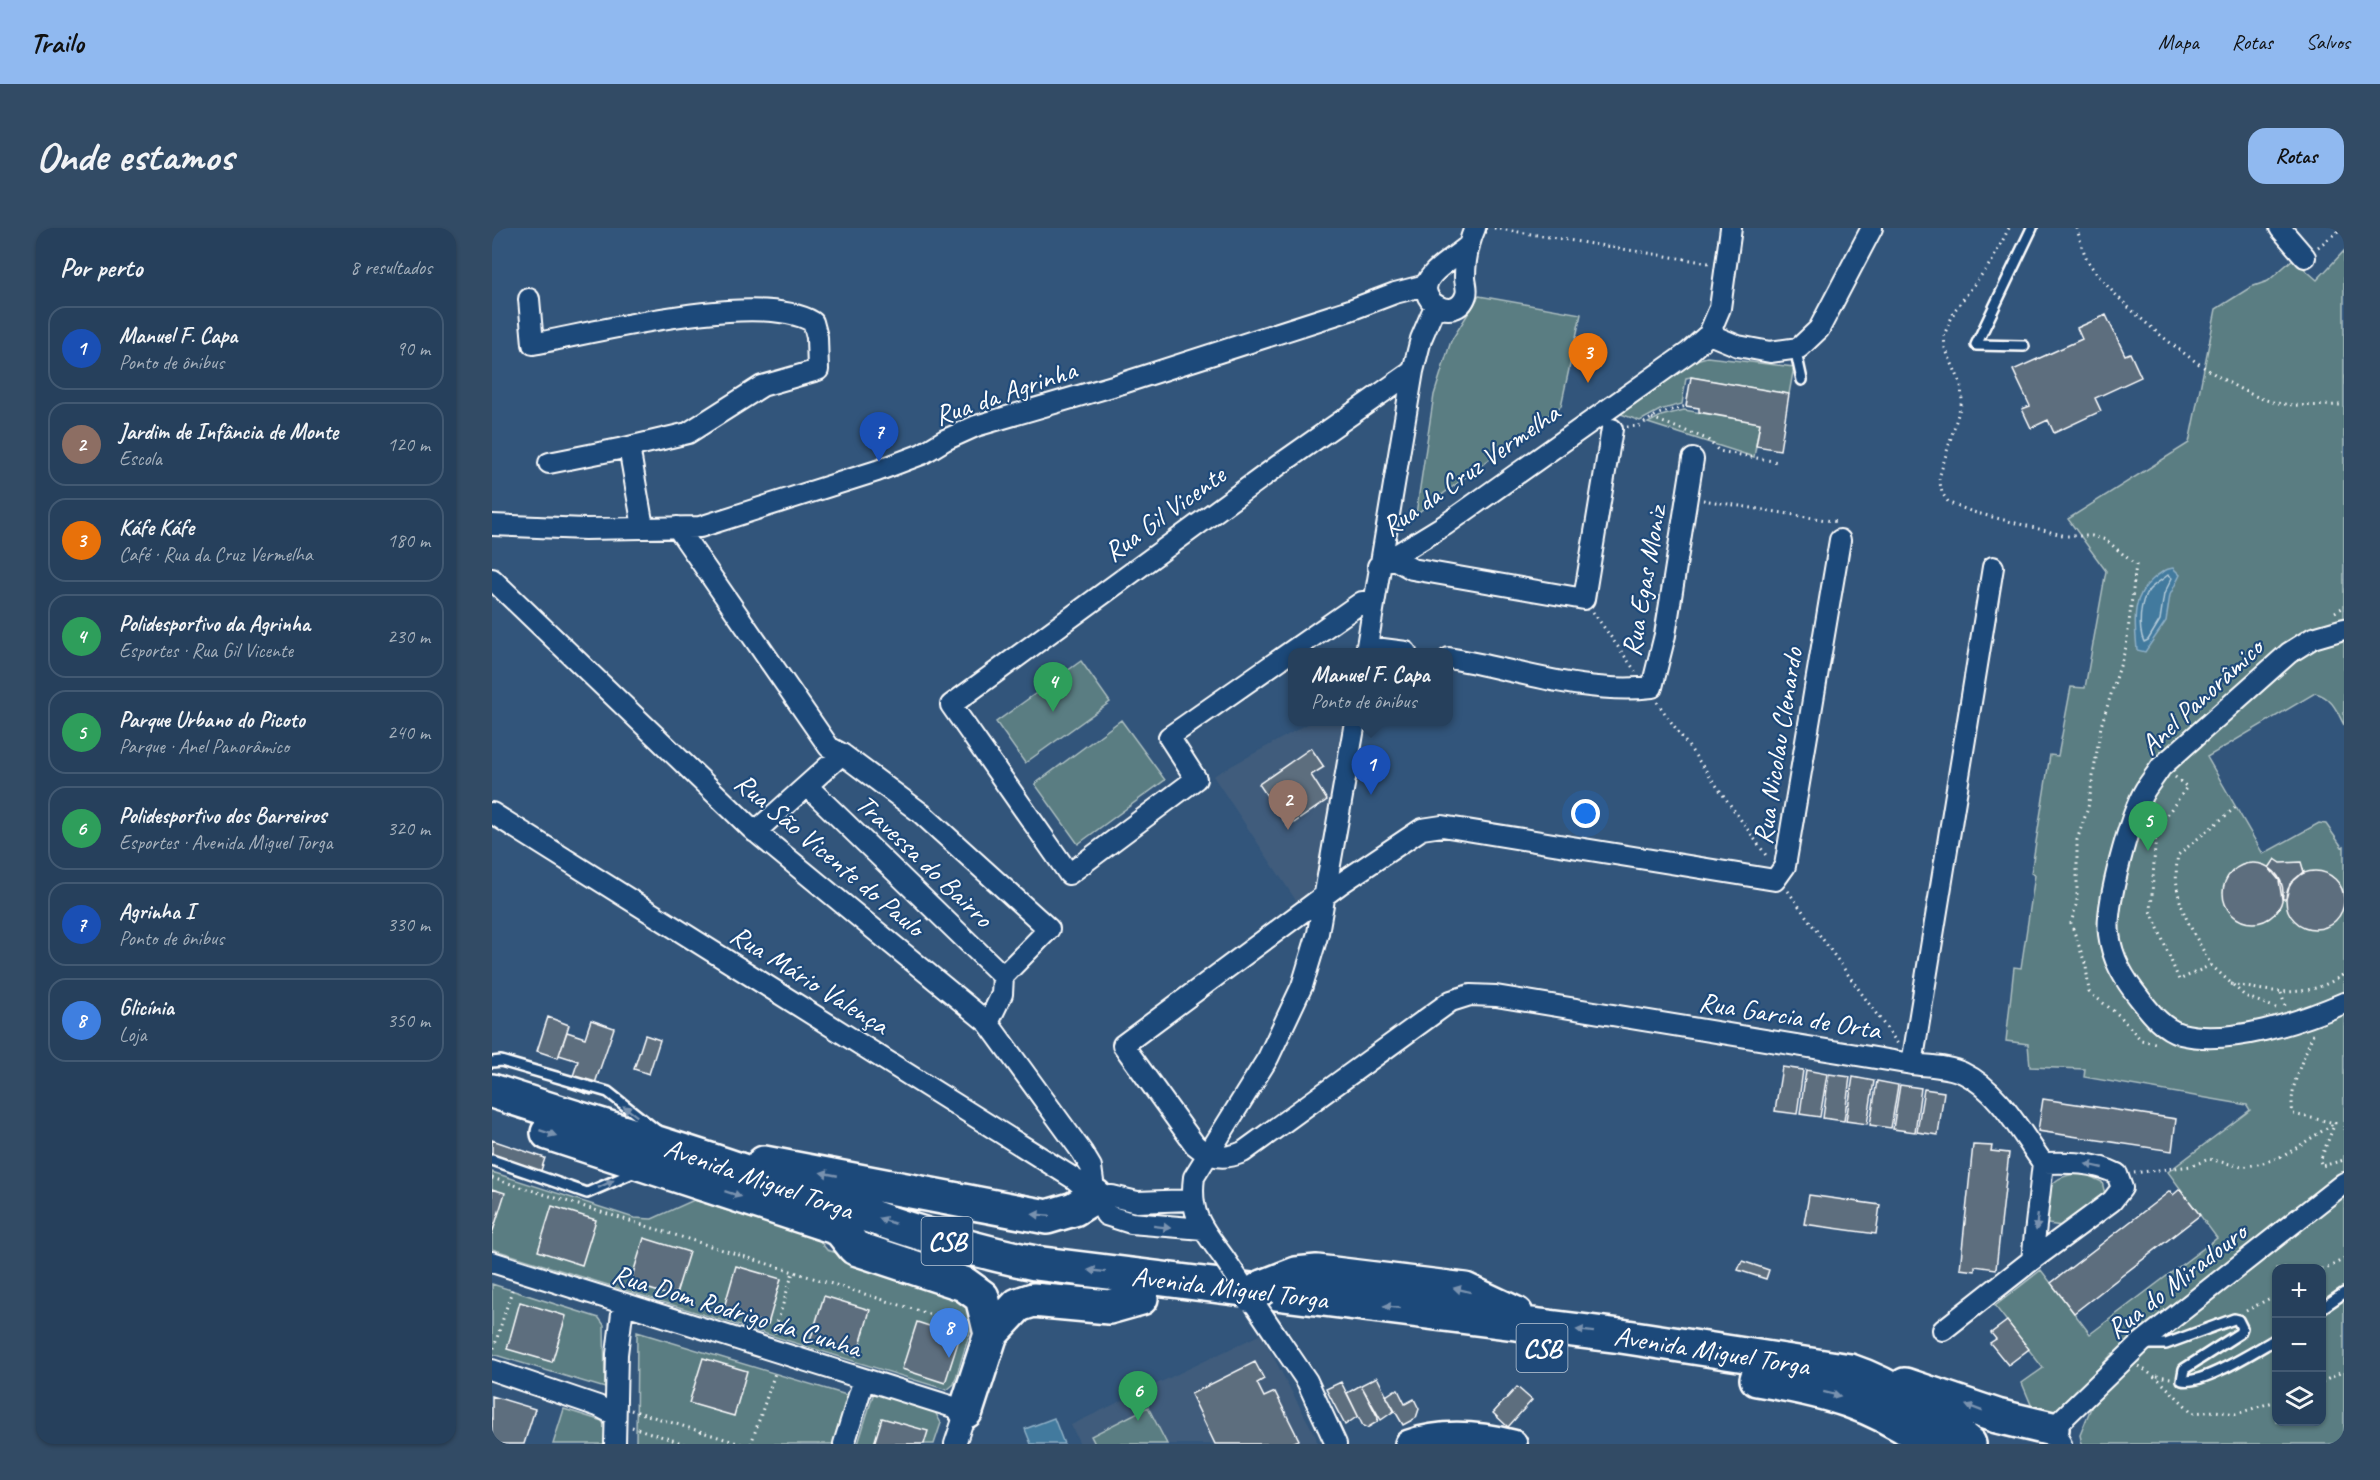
<!DOCTYPE html>
<html lang="pt">
<meta charset="utf-8">
<style>
body{margin:0;font-family:Caveat,sans-serif;background:#324b65;color:#f1f3f6}
.controls{position:absolute;right:18px;bottom:18px;display:grid;overflow:hidden;border-radius:12px;box-shadow:0 2px 4px #0004}
.controls button{width:54px;height:54px;display:grid;place-items:center;padding:0;border:0;border-bottom:2px solid #425972;background:#26405c;color:#f1f3f6;font:30px sans-serif}
.you{position:absolute;left:1094px;top:586px;width:21px;height:21px;margin:-15px;border:4px solid #fff;border-radius:50%;background:#1a73e8;box-shadow:0 0 0 9px #1a73e833}
.badge{display:grid;place-items:center;width:39px;height:39px;border-radius:50%;background:#90b9f0;color:#fff;font-size:20px;font-weight:700}
.pin{position:absolute;translate:-50% -50px;filter:drop-shadow(0 2px 3px #0008)}
.pin::after{content:'';position:absolute;top:32px;width:21px;height:18px;background:inherit;clip-path:polygon(0 0,100% 0,50% 100%)}
.popup{position:absolute;left:796px;top:420px;width:165px;height:78px;box-sizing:border-box;display:grid;place-content:center;border-radius:12px;background:#26405c;filter:drop-shadow(0 2px 4px #0005);font-size:20px;white-space:nowrap;color:#a4afbb}
.popup b{font-size:22px;color:#f1f3f6}
.popup::after{content:'';position:absolute;left:50%;top:100%;margin-left:-12px;border:12px solid transparent;border-top-color:#26405c}
.list{margin:0;padding:0;list-style:none}
h2{display:flex;justify-content:space-between;align-items:center;height:78px;margin:0;padding:0 24px;font-size:26px}
h2 small{font-size:20px;font-weight:400;color:#a4afbb}
.list li{display:grid;grid-template-columns:39px 1fr auto;gap:18px;align-items:center;box-sizing:border-box;height:84px;margin:0 12px 12px;padding:0 12px;border:2px solid #425972;border-radius:18px}
.list b{display:block;font-size:22px;white-space:nowrap}
.list p{margin:0;font-size:20px;white-space:nowrap;color:#a4afbb}
.list em{font-size:20px;font-style:normal;color:#a4afbb}
.icon{flex:none;width:33px;height:33px;fill:none;stroke:currentColor;stroke-width:2;stroke-linecap:round;stroke-linejoin:round}
.map{position:relative;flex:none;width:1852px;height:1216px;overflow:hidden;border-radius:18px}
header{display:flex;align-items:center;gap:36px;box-sizing:border-box;height:84px;padding:0 30px;background:#90b9f0;color:#111}
header strong{font-size:28px}
nav{display:flex;gap:33px;margin-inline-start:auto;font-size:21px}
.intro{display:flex;align-items:center;justify-content:space-between;box-sizing:border-box;height:144px;padding:0 36px}
h1{margin:0;font-size:42px}
.button{padding:15px 27px;border-radius:18px;background:#90b9f0;color:#111;font-size:21px;font-weight:700}
main{display:flex;gap:36px;padding:0 36px}
aside{flex:1;background:#26405c;border-radius:18px;box-shadow:0 2px 4px #0004}
.map>svg:first-child{display:block}
.built{fill:#3f5c7c}
.green{fill:#5a7d82;stroke:#acbec0;stroke-width:1.5;fill-rule:evenodd}
.water{fill:#427a9e;stroke:#8eafc5;stroke-width:1.5}
.lines{fill:none;stroke-linecap:round;stroke-linejoin:round}
.shore{stroke:#b3cad8;stroke-width:1.5}
.building{fill:#5d6e7e;stroke:#fff;stroke-width:1.5}
.lane-casing{stroke:#fff;stroke-width:14}
.street-casing{stroke:#fff;stroke-width:24}
.secondary-casing{stroke:#fff;stroke-width:32}
.highway-casing{stroke:#fff;stroke-width:38}
.path{stroke:#fff;stroke-width:3;stroke-dasharray:1.5 4.5;stroke-linecap:butt}
.lane{stroke:#1f4a7a;stroke-width:9}
.street{stroke:#1f4a7a;stroke-width:20}
.secondary{stroke:#1f4a7a;stroke-width:27}
.highway{stroke:#1f4a7a;stroke-width:33}
.street-bridge-casing{stroke:#fff;stroke-width:24;stroke-linecap:butt}
.highway-bridge-casing{stroke:#fff;stroke-width:38;stroke-linecap:butt}
.street-bridge{stroke:#1f4a7a;stroke-width:20}
.highway-bridge{stroke:#1f4a7a;stroke-width:33}
.oneway{fill:#7992af}
.labels{text-anchor:middle;stroke-width:4.5;stroke-linejoin:round;paint-order:stroke}
.shield{fill:#1f4a7a;stroke:#bcc9d7;stroke-width:1.5}
.shield-label{font-size:27px;font-weight:bold;fill:#fff}
.street-label{font-size:28px;fill:#fff;stroke:#1f4a7a}
</style>
<header>
<strong>Trailo</strong>
<nav><a>Mapa</a><a>Rotas</a><a>Salvos</a></nav>
</header>
<div class="intro"><h1>Onde estamos</h1><a class="button">Rotas</a></div>
<main>
<aside>
<h2>Por perto<small>8 resultados</small></h2>
<ul class="list">
<li><span class="badge" style="background:#1a4fb4">1</span><div><b>Manuel F. Capa</b><p>Ponto de ônibus</p></div><em>90 m</em></li>
<li><span class="badge" style="background:#8d6e63">2</span><div><b>Jardim de Infância de Monte</b><p>Escola</p></div><em>120 m</em></li>
<li><span class="badge" style="background:#e8710a">3</span><div><b>Káfe Káfe</b><p>Café · Rua da Cruz Vermelha</p></div><em>180 m</em></li>
<li><span class="badge" style="background:#2e9e5b">4</span><div><b>Polidesportivo da Agrinha</b><p>Esportes · Rua Gil Vicente</p></div><em>230 m</em></li>
<li><span class="badge" style="background:#2e9e5b">5</span><div><b>Parque Urbano do Picoto</b><p>Parque · Anel Panorâmico</p></div><em>240 m</em></li>
<li><span class="badge" style="background:#2e9e5b">6</span><div><b>Polidesportivo dos Barreiros</b><p>Esportes · Avenida Miguel Torga</p></div><em>320 m</em></li>
<li><span class="badge" style="background:#1a4fb4">7</span><div><b>Agrinha I</b><p>Ponto de ônibus</p></div><em>330 m</em></li>
<li><span class="badge" style="background:#3f7fe0">8</span><div><b>Glicínia</b><p>Loja</p></div><em>350 m</em></li>
</ul>
</aside>
<div class="map">
<svg width="1852" height="1216" viewBox="0 0 1852 1216">
<rect width="100%" height="100%" fill="#32557b"/>
<filter id="ink" filterUnits="userSpaceOnUse"><feTurbulence type="fractalNoise" baseFrequency=".0167" numOctaves="2"/><feDisplacementMap in="SourceGraphic" scale="12" xChannelSelector="R" yChannelSelector="G"/><feConvolveMatrix kernelMatrix="1 2 1 2 8 2 1 2 1" color-interpolation-filters="sRGB"/></filter>
<g filter="url(#ink)">
<path class="built" d="M819,494H851L826,656L823,665L809,680L721,548Z
M769,1106L824,1209L825,1216H588L579,1197Z"/>
<path class="green" d="M1852,23V497C1845,483 1840,469 1823,465L1715,529L1771,626L1827,595L1834,596L1850,619L1852,618V1216H1590L1588,1207L1601,1175L1636,1142L1621,1125L1561,1188L1543,1186L1530,1155L1551,1140L1503,1078L1549,1042L1598,1106L1725,1010L1676,944L1758,882L1755,877L1592,849L1593,841L1538,839L1536,816L1514,813L1522,739L1529,740L1543,647L1539,645L1558,527L1566,528L1579,459L1593,460L1614,343L1576,291L1697,215L1724,81L1759,59L1776,53L1801,31L1825,52ZM1784,1040H1830V1194H1784Z
M987,68L1089,86L1069,178L924,286L942,167L959,113Z
M1215,129L1302,139L1297,166L1199,149L1194,150L1190,176L1168,182L1148,193L1129,186L1204,132Z
M1192,182L1268,195L1262,229L1156,195L1169,188Z
M589,433L618,474L533,535L504,494Z
M629,492L673,552L586,616L543,556Z
M0,944L142,990L160,991L202,972L327,1012L335,1022L416,1046L473,1070L482,1091L462,1156L455,1162L0,1021Z
M1591,945L1610,954L1613,966L1570,998L1556,996L1554,992C1556,960 1555,948 1591,945Z
M0,1056L107,1090L112,1097L113,1160L0,1126Z
M145,1104L358,1168L343,1216H144Z
M382,1164L443,1184L449,1195L442,1216H366Z
M656,1179L675,1216H603L599,1208Z
M72,1181L110,1193L113,1198V1216H61Z"/>
<path class="water" d="M1681,340L1688,347L1678,367L1674,393L1653,424L1645,422C1643,396 1638,370 1661,351C1667,346 1673,341 1681,340Z
M562,1190L572,1216H539L533,1201Z"/>
<g class="lines">
<path class="shore" d="M1676,347L1680,350L1672,366L1668,392L1656,412L1652,414C1646,401 1647,374 1657,362C1662,356 1670,352 1676,347Z"/>
</g>
<path class="building" d="M1614,87L1633,127L1638,125L1649,149L1603,170L1609,183L1562,205L1556,192L1539,200L1530,181L1538,178L1521,142L1590,111L1585,100Z
M1199,149L1297,166L1288,222L1264,218L1268,195L1207,184V180L1194,178Z
M819,520L832,539L819,547L835,572L796,599L767,556Z
M1783,631L1789,635L1809,634L1812,644L1798,656L1794,671H1790L1787,652L1777,640Z
M1731 665a30 30 0 1 1 60 0a30 30 0 1 1-60 0Z
M1794 672a29 29 0 1 1 58 0a29 29 0 1 1-58 0Z
M56,789L77,797L66,830L45,823Z
M99,792L122,800L99,867L77,860L86,833L67,827L75,804L93,810Z
M153,807L168,812L157,846L142,841Z
M1290,839L1311,842L1305,886L1283,883Z
M1314,842L1335,846L1328,889L1308,886Z
M1337,846L1358,849L1352,893L1331,890Z
M1361,849L1382,853L1375,896L1354,893Z
M1385,853L1406,857L1399,900L1378,897Z
M1408,857L1429,860L1423,904L1401,901Z
M1432,861L1452,864L1446,907L1425,904Z
M1551,871L1684,891L1680,923L1546,903Z
M0,912L53,930L46,952L0,936Z
M1481,917L1500,918L1499,923L1517,925L1504,1041L1483,1038V1043L1468,1041Z
M0,961L13,965L0,1006Z
M1688,961L1708,987L1582,1085L1559,1055L1678,963L1681,967Z
M1317,967L1388,977L1384,1006L1312,996Z
M60,978L104,992L90,1037L46,1023Z
M152,1010L197,1024L183,1069L138,1055Z
M1250,1033L1277,1042L1274,1051L1246,1042Z
M244,1038L289,1051L276,1096L231,1083Z
M332,1068L378,1082L365,1128L318,1113Z
M28,1074L74,1088L60,1134L15,1121Z
M1515,1093L1537,1121L1516,1137L1498,1115L1504,1111L1499,1105Z
M425,1094L468,1108L453,1155L410,1141Z
M211,1130L255,1143L242,1188L197,1175Z
M763,1134L772,1151L765,1155L772,1169L783,1164L807,1212L798,1216H723L699,1166Z
M885,1149L902,1183L889,1192L869,1157Z
M849,1154L866,1188L853,1197L834,1161Z
M869,1157L886,1190L885,1194L875,1200L871,1198L855,1165Z
M1025,1159L1040,1172L1016,1199L1001,1185Z
M903,1162H906L913,1176L922,1171L927,1181L924,1190L911,1197L894,1168Z
M0,1168L43,1181L32,1216H0Z
M390,1190L436,1203L432,1216H382Z"/>
<g class="lines">
<defs>
<path id="lane" d="M1532,118L1484,117L1540,0
M1303,120L1310,152
M0,834L9,833L116,864L163,901
M0,932L95,965L143,944
M1830,1080L1852,1065
M1651,1116H1674L1742,1091L1746,1092L1750,1100L1748,1105L1692,1141L1690,1152C1709,1158 1766,1121 1784,1111"/>
<path id="street" d="M1788,0L1813,29
M976,18C965,28 949,36 940,47C918,71 964,98 974,67C976,61 973,55 973,49C973,31 976,16 983,0
M37,71L41,116C105,104 267,62 321,94L325,109L326,142L270,158L196,205L137,219L151,299
M1217,106L1246,118L1278,124L1307,120L1327,101L1380,0
M57,235L137,219
M0,297L93,301L208,299L385,243L430,226L453,212L484,198L631,155L858,82L903,65L934,57
M185,299L337,519L350,526
M1348,312L1293,638L1283,652L950,598L930,601L848,656L631,817L703,917C718,930 732,932 751,924L959,773L978,767L1004,768L1420,836L1501,339
M900,330L920,341L1092,371L1120,201
M886,338L953,297L1197,124L1217,106L1228,80L1239,0
M0,351L260,601L496,795L590,924L599,939L603,968
M882,374H870L677,509L704,551L577,646L459,477L787,237L921,143
M1852,401L1821,410L1797,425L1669,539C1664,547 1658,554 1653,562C1638,587 1613,678 1617,706C1620,731 1632,751 1648,771C1659,785 1671,801 1689,806C1737,818 1808,794 1852,775
M875,419L914,424
M874,424L921,143L929,111L943,78
M957,430C1022,441 1093,467 1160,459L1173,407L1201,231
M315,558L511,748
M0,585L581,950L603,968L614,987L639,995L711,1001
M263,604L350,526L429,585L557,701L511,748L510,766L496,795
M1420,836C1436,838 1457,838 1471,845C1507,862 1529,905 1551,935L1540,1032L1620,973L1630,960L1625,946C1602,934 1577,934 1551,935
M603,968H620L645,974L699,972
M732,1030C711,1001 697,987 702,949L776,830L810,758L826,705L863,494
M0,1034L474,1183L463,1216
M1451,1102L1540,1032
M787,1112L815,1153L844,1216
M0,1142L106,1178L123,1187
M123,1216L125,1126L131,1077
M352,1216L372,1151
M1569,1216L1560,1201L1649,1115L1852,955"/>
<path id="secondary" d="M917,1216C951,1204 986,1207 1021,1216"/>
<path id="highway" d="M0,863C82,890 166,914 248,942C345,976 442,1015 543,1035L1129,1108L1358,1143C1403,1158 1440,1186 1477,1216
M56,905L349,1001
M272,935L555,989L582,981L603,968
M347,1000L363,1020L472,1056L490,1069L499,1106
M771,1059L804,1046L825,1044L973,1062L1024,1086
M1265,1151C1332,1162 1383,1175 1438,1216
M1413,1157L1505,1188L1560,1201
M474,1183L499,1106L526,1077L541,1072L617,1079L649,1070"/>
</defs>
<use href="#lane" class="lane-casing"/>
<use href="#street" class="street-casing"/>
<use href="#secondary" class="secondary-casing"/>
<use href="#highway" class="highway-casing"/>
<path class="path" d="M1002,0L1217,35
M1517,0L1500,33L1463,82L1452,107L1453,120L1469,156L1470,173L1447,250L1450,265L1457,275L1481,284L1574,308H1600L1614,312L1644,337L1634,419L1609,498L1596,580L1585,612V674L1579,695L1594,738L1597,764L1628,788L1649,812L1667,816
M1585,0C1588,12 1591,24 1597,35C1626,79 1723,156 1774,172C1798,180 1827,177 1852,177
M1826,19L1850,0
M1160,190L1215,211L1227,223L1286,234
M1135,199L1147,198L1166,186L1194,178
M1211,272L1346,294
M1101,384L1144,444
M1843,384L1852,379
M1165,474L1276,630
M1683,549L1695,559L1664,602L1659,683L1687,752L1719,737C1699,698 1678,673 1686,627L1744,579
M1296,663L1406,816
M1719,737L1753,768L1784,780
M1739,756C1780,764 1815,772 1852,746
M1789,765L1793,778
M1821,806C1812,830 1796,859 1801,886L1843,895L1828,933L1830,938L1852,932
M1642,945L1699,938L1717,931L1750,939L1771,935L1793,927L1841,896
M0,950L472,1097
M1830,1043L1852,1031
M1754,1083L1784,1067
M282,1105L301,1044
M0,1126L21,1059
M1647,1138L1667,1152L1701,1185L1723,1183L1744,1186L1784,1173
M1665,1148L1679,1150
M1830,1154L1852,1143
M139,1182L249,1216
M140,1199L193,1216
M259,1216L284,1142"/>
<use href="#lane" class="lane"/>
<use href="#street" class="street"/>
<use href="#secondary" class="secondary"/>
<use href="#highway" class="highway"/>
<defs>
<path id="street-bridge" d="M732,1030L787,1112"/>
<path id="highway-bridge" d="M759,1067L771,1059"/>
</defs>
<use href="#street-bridge" class="street-bridge-casing"/>
<use href="#highway-bridge" class="highway-bridge-casing"/>
<use href="#street-bridge" class="street-bridge"/>
<use href="#highway-bridge" class="highway-bridge"/>
</g>
<defs><path id="oneway-solid" d="M-6-.8H1V-3.2L6.5 0L1 3.2V.8H-6Z" transform="scale(1.5)"/></defs>
<g class="oneway">
<use href="#oneway-solid" transform="translate(138 883) rotate(-143)"/>
<use href="#oneway-solid" transform="translate(56 905) rotate(18)"/>
<use href="#oneway-solid" transform="translate(1602 938) rotate(-167)"/>
<use href="#oneway-solid" transform="translate(337 946) rotate(-169)"/>
<use href="#oneway-solid" transform="translate(114 956) rotate(-26)"/>
<use href="#oneway-solid" transform="translate(241 966) rotate(18)"/>
<use href="#oneway-solid" transform="translate(549 987) rotate(-175)"/>
<use href="#oneway-solid" transform="translate(395 993) rotate(-161)"/>
<use href="#oneway-solid" transform="translate(1545 994) rotate(96)"/>
<use href="#oneway-solid" transform="translate(670 999) rotate(7)"/>
<use href="#oneway-solid" transform="translate(605 1043) rotate(-173)"/>
<use href="#oneway-solid" transform="translate(970 1062) rotate(-166)"/>
<use href="#oneway-solid" transform="translate(900 1079) rotate(-173)"/>
<use href="#oneway-solid" transform="translate(1093 1103) rotate(-173)"/>
<use href="#oneway-solid" transform="translate(1340 1166) rotate(14)"/>
<use href="#oneway-solid" transform="translate(1482 1180) rotate(-160)"/>
</g>
</g>
<g class="labels">
<g class="shield">
<rect x="429.5" y="989" width="51" height="48" rx="4.5"/>
<rect x="1024.5" y="1096" width="51" height="48" rx="4.5"/>
</g>
<g class="shield-label">
<text x="455" y="1022">CSB</text>
<text x="1050" y="1129">CSB</text>
</g>
<g class="street-label">
<text transform="translate(513 164) rotate(-19)" y="10">Rua da Agrinha</text>
<text transform="translate(978 241) rotate(-35)" y="10">Rua da Cruz Vermelha</text>
<text transform="translate(672 285) rotate(-36)" y="10">Rua Gil Vicente</text>
<text transform="translate(1151 353) rotate(-80)" y="10">Rua Egas Moniz</text>
<text transform="translate(1709 468) rotate(-43)" y="10">Anel Panorâmico</text>
<text transform="translate(1285 518) rotate(-81)" y="10">Rua Nicolau Clenardo</text>
<text transform="translate(338 626) rotate(40)" y="10">Rua São Vicente do Paulo</text>
<text transform="translate(433 632) rotate(44)" y="10">Travessa do Bairro</text>
<text transform="translate(318 751) rotate(32)" y="10">Rua Mário Valença</text>
<text transform="translate(1298 787) rotate(9)" y="10">Rua Garcia de Orta</text>
<text transform="translate(267 950) rotate(19)" y="10">Avenida Miguel Torga</text>
<text transform="translate(1684 1052) rotate(-38)" y="10">Rua do Miradouro</text>
<text transform="translate(738 1059) rotate(7)" y="10">Avenida Miguel Torga</text>
<text transform="translate(245 1082) rotate(17)" y="10">Rua Dom Rodrigo da Cunha</text>
<text transform="translate(1220 1122) rotate(9)" y="10">Avenida Miguel Torga</text>
</g>
</g>
</svg>
<div class="controls">
<button>+</button>
<button>−</button>
<button><svg class="icon" aria-label="layers" viewBox="0 0 24 24"><path d="M12 4l9 5-9 5-9-5zM3 14l9 5 9-5"/></svg></button>
</div>
<div class="you"></div>
<div class="pin badge" style="left:879px;top:567px;background:#1a4fb4">1</div>
<div class="popup"><b>Manuel F. Capa</b>Ponto de ônibus</div>
<div class="pin badge" style="left:796px;top:602px;background:#8d6e63">2</div>
<div class="pin badge" style="left:1096px;top:155px;background:#e8710a">3</div>
<div class="pin badge" style="left:561px;top:484px;background:#2e9e5b">4</div>
<div class="pin badge" style="left:1656px;top:623px;background:#2e9e5b">5</div>
<div class="pin badge" style="left:646px;top:1193px;background:#2e9e5b">6</div>
<div class="pin badge" style="left:387px;top:234px;background:#1a4fb4">7</div>
<div class="pin badge" style="left:457px;top:1130px;background:#3f7fe0">8</div>
</div>
</main>
